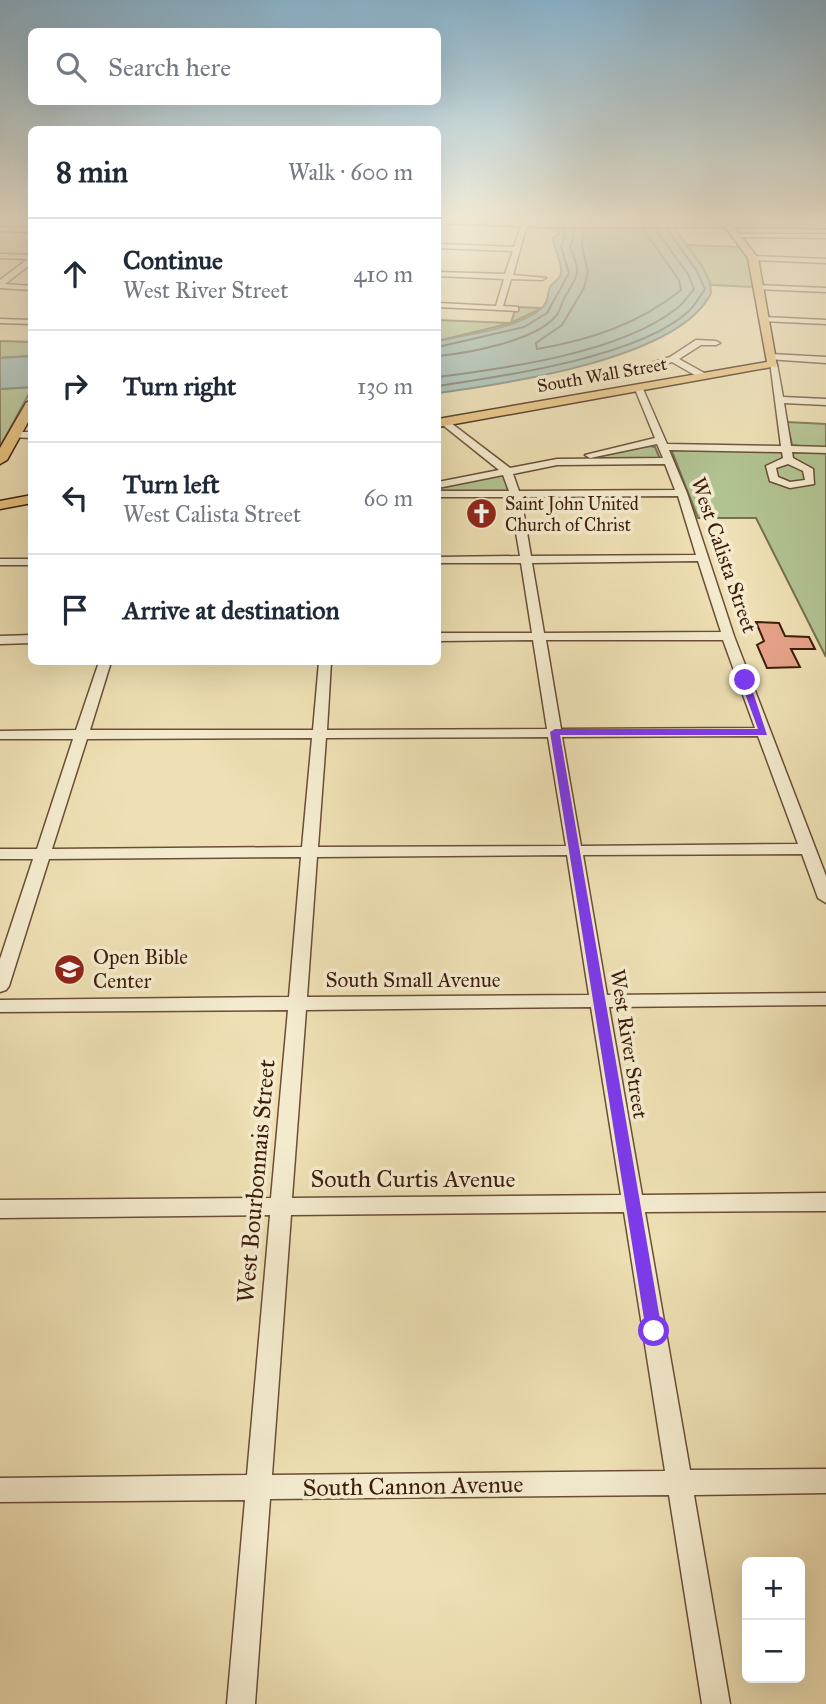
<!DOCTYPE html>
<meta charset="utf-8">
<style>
body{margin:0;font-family:"IM FELL Great Primer",serif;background:#f2f2f3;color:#1f2937}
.controls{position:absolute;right:21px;bottom:21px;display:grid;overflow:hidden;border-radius:10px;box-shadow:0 7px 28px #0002}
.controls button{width:63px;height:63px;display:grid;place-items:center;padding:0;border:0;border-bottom:2px solid #e0e1e3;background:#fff;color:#1f2937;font:35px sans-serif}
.stop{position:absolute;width:21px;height:21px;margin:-16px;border:5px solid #7c3aed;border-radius:50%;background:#fff}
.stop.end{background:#7c3aed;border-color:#fff;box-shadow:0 2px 7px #0008}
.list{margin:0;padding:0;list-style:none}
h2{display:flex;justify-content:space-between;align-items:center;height:91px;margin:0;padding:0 28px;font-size:30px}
h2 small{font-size:23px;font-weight:400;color:#747a83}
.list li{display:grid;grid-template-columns:46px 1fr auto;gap:21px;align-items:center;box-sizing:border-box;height:112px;padding:0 28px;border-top:2px solid #e0e1e3}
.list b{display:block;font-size:26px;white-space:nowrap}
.list p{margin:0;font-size:23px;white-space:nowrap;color:#747a83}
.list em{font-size:23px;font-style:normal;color:#747a83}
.icon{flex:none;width:38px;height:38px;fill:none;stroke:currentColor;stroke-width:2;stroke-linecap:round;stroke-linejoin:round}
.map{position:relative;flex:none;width:826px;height:1704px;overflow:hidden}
.search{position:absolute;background:#fff;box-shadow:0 7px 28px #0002;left:28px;top:28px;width:413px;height:77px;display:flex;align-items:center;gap:18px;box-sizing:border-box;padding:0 24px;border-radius:10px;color:#747a83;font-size:26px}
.panel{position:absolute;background:#fff;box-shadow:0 7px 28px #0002;left:28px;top:126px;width:413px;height:539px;border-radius:10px}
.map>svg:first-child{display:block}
.green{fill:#b2c392;stroke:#78704f;stroke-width:2}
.water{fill:#9bbbb5;stroke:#767c71;stroke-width:2}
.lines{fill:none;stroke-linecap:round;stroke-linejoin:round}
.shore{stroke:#6c6c60;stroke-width:2}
.building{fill:#e6a389;stroke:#3e1d0c;stroke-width:2}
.minor-casing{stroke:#6a4e36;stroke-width:3}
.major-casing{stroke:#3e1d0c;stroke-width:3}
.minor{fill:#f4ebce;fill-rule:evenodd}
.major{fill:#e7c07a;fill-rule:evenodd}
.route{fill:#7c3aed}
.labels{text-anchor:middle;stroke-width:7;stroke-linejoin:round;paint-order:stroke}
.far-street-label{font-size:18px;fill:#3e1d0c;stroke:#f4ebce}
.far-poi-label{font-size:18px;fill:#3e1d0c;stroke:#f4ebce;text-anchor:start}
.street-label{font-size:21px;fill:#3e1d0c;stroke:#f4ebce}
.poi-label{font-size:21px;fill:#3e1d0c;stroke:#f4ebce;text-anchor:start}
.near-street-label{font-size:24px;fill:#3e1d0c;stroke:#f4ebce}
</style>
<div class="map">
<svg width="826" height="1704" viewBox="0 0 826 1704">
<rect width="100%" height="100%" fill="#eee0b4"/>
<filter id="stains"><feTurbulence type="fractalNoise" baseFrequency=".00286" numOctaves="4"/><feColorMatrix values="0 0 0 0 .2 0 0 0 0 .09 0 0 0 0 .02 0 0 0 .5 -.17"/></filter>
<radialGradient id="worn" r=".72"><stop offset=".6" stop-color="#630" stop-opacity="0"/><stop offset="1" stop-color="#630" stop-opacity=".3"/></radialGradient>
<path class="green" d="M685,245L740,247L748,257L753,287L711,285L702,266Z
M516,307L542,308L511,323L438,341V320L511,323Z
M0,341L31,342V356L0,358Z
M31,387V390L0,447V389Z
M787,422L826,424V449L792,445Z
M649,446L655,447L660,459H584Z
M671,449L826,453V657L756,518H698Z
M501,475L506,476L508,491L438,492V487Z"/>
<path class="water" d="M540,218H668C678,236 712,271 711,293C680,359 504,384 438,393V341C471,333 515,330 542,308C549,302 547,294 550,287C554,280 562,280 561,270C561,260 554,250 553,238L559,234L557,231L543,226Z
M31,356V387L0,389V358Z"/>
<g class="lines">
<path class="shore" d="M584,229L582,247L588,271L584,288L562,325L536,343L537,349C590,340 639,324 681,290L679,280L643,229
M438,347L524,327L547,313L569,273L561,247L565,236L564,229
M438,356C469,353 535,341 556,316C561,310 561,303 565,297C578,274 582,274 570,247L574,237L573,229
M438,377C508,368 619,353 676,309C683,304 688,296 694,289L688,274L655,229
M438,386C505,376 639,357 689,311C695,305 700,296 705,289L696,270L667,229"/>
</g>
<path class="building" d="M474,505H489L491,522H472L471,511Z
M756,622L779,623L785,636L809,637L815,649H791L800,667L767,668L757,645L764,641Z"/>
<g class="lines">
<defs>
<path id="minor" d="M522,223L527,224L513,275L546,278L542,280L511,279L503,306L518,307V311L438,307V303L496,306L504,279L438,276V272L505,274L513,251L438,248V244L514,247Z
M0,227L32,228V232L0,231Z
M735,234H826V238L733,237Z
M0,254L32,255V263L5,284L32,286V290L0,288V280L28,259L0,258Z
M750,256L826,259V263L753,260Z
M756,285L826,288V292L759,289Z
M764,317L826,320V324L761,321Z
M0,319L32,320V324L0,323Z
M696,340L716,341L720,343L716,345H701L679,359L706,374V378H700L672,362L636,372L632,369L670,357Z
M771,354L826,357V363L768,359L767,357Z
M770,362L777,364L783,397L826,399V405L784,403L791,446L826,447V453L792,452L793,458L813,469L814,484L790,488L770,481L766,466L783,458L782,452L669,450L687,493L734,636L826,876V903L818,898L802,854L583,855L607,995L826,993V1005L609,1007L642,1195L826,1193V1211L645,1212L690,1470L826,1469V1493L694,1495L730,1704H702L669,1495L270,1499L255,1704H227L245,1500L0,1502V1478L247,1475L270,1215L0,1218V1200L271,1198L288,1010L0,1012V1000L289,997L301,857L49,859L9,986L6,990L0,992V959L33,859H0V849H37L73,739H0V731L76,730L99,662H111L90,730H313L319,662H331L327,730L547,729L533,640L438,641V633H532L521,563H438V557L520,556L510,497H438V491H509L503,475L438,488V482L499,470L439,422L447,420L510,468L557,459L663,458L657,444L590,458L585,455L655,438L635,389L639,386L643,389L667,444L781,446ZM665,464L675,490L519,491L513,474L557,465ZM788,464L803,471L805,480L790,482L778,477L776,468ZM678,496L696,555L531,556L521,497ZM698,561L721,632L544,633L532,563ZM546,640H723L755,728L561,729ZM758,736L798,844L581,846L562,737ZM548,737L566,846L318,847L326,738ZM312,738L302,847L52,849L87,739ZM567,855L589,995L307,997L317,857ZM591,1007L621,1195L292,1198L306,1010ZM624,1212L665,1471L272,1475L291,1215Z
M13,432H32V438L10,437L8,435Z
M0,559H32V565H0Z
M32,635V643L0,644V636Z"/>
<path id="major" d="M438,218L721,222L718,218H727L730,222H826V228L734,227L758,258L777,366L438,427V419L767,362L748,258L725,227H542L438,223Z
M32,399V415L7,460L0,464V448L26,403Z
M32,495V503L0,509V501Z"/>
</defs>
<use href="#minor" class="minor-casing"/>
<use href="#major" class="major-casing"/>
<use href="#minor" class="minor"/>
<use href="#major" class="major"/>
</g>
<linearGradient id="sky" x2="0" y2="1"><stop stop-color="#89b7d4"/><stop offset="0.48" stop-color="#f7f1dd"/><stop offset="1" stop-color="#f7f1dd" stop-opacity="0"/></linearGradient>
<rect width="826" height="457" fill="url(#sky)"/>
<path class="route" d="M745,677L749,680L767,735H560L662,1331L660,1336L654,1338L648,1336L646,1331L550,732L555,729H758L740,680Z"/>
<defs>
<symbol id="church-disc" viewBox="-11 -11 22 22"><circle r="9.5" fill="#8f2418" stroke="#f4ebce"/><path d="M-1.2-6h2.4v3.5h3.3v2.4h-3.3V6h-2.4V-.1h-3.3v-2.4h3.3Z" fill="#fff"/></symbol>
<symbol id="school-disc" viewBox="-11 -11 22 22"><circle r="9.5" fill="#8f2418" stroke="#f4ebce"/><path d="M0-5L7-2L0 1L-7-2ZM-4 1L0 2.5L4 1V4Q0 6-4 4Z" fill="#fff"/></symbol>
</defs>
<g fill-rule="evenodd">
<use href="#church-disc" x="464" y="496" width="35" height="35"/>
<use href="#school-disc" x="52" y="952" width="35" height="35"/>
</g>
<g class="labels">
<g class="far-street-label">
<text transform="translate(602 375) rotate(-10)" y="6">South Wall Street</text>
</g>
<g class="far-poi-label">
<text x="505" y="510">Saint John United<tspan x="505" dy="21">Church of Christ</tspan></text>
</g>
<g class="street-label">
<text transform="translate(724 555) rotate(71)" y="7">West Calista Street</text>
<text x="413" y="987">South Small Avenue</text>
<text transform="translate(629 1044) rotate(81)" y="7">West River Street</text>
</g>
<g class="poi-label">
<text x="93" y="964">Open Bible<tspan x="93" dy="24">Center</tspan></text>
</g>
<g class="near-street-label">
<text x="413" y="1187">South Curtis Avenue</text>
<text transform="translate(256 1181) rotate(-85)" y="8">West Bourbonnais Street</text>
<text transform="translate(413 1486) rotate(-1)" y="8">South Cannon Avenue</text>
</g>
</g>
<rect width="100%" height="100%" filter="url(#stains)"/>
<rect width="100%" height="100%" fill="url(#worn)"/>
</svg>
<div class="controls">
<button>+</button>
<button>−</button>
</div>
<div class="stop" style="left:654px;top:1331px"></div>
<div class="stop end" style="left:745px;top:680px"></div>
<div class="search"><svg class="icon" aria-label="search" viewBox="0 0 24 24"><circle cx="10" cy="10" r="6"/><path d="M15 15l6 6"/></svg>Search here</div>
<section class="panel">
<h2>8 min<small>Walk · 600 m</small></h2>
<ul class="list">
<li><svg class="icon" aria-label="ahead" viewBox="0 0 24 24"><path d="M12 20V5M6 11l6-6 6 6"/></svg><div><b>Continue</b><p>West River Street</p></div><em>410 m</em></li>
<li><svg class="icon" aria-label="right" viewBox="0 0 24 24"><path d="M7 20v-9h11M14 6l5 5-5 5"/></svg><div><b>Turn right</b></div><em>130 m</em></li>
<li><svg class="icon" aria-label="left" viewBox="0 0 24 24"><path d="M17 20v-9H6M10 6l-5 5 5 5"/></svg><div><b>Turn left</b><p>West Calista Street</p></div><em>60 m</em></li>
<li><svg class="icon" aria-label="arrive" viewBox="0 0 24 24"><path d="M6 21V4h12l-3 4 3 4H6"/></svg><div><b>Arrive at destination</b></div></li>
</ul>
</section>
</div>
